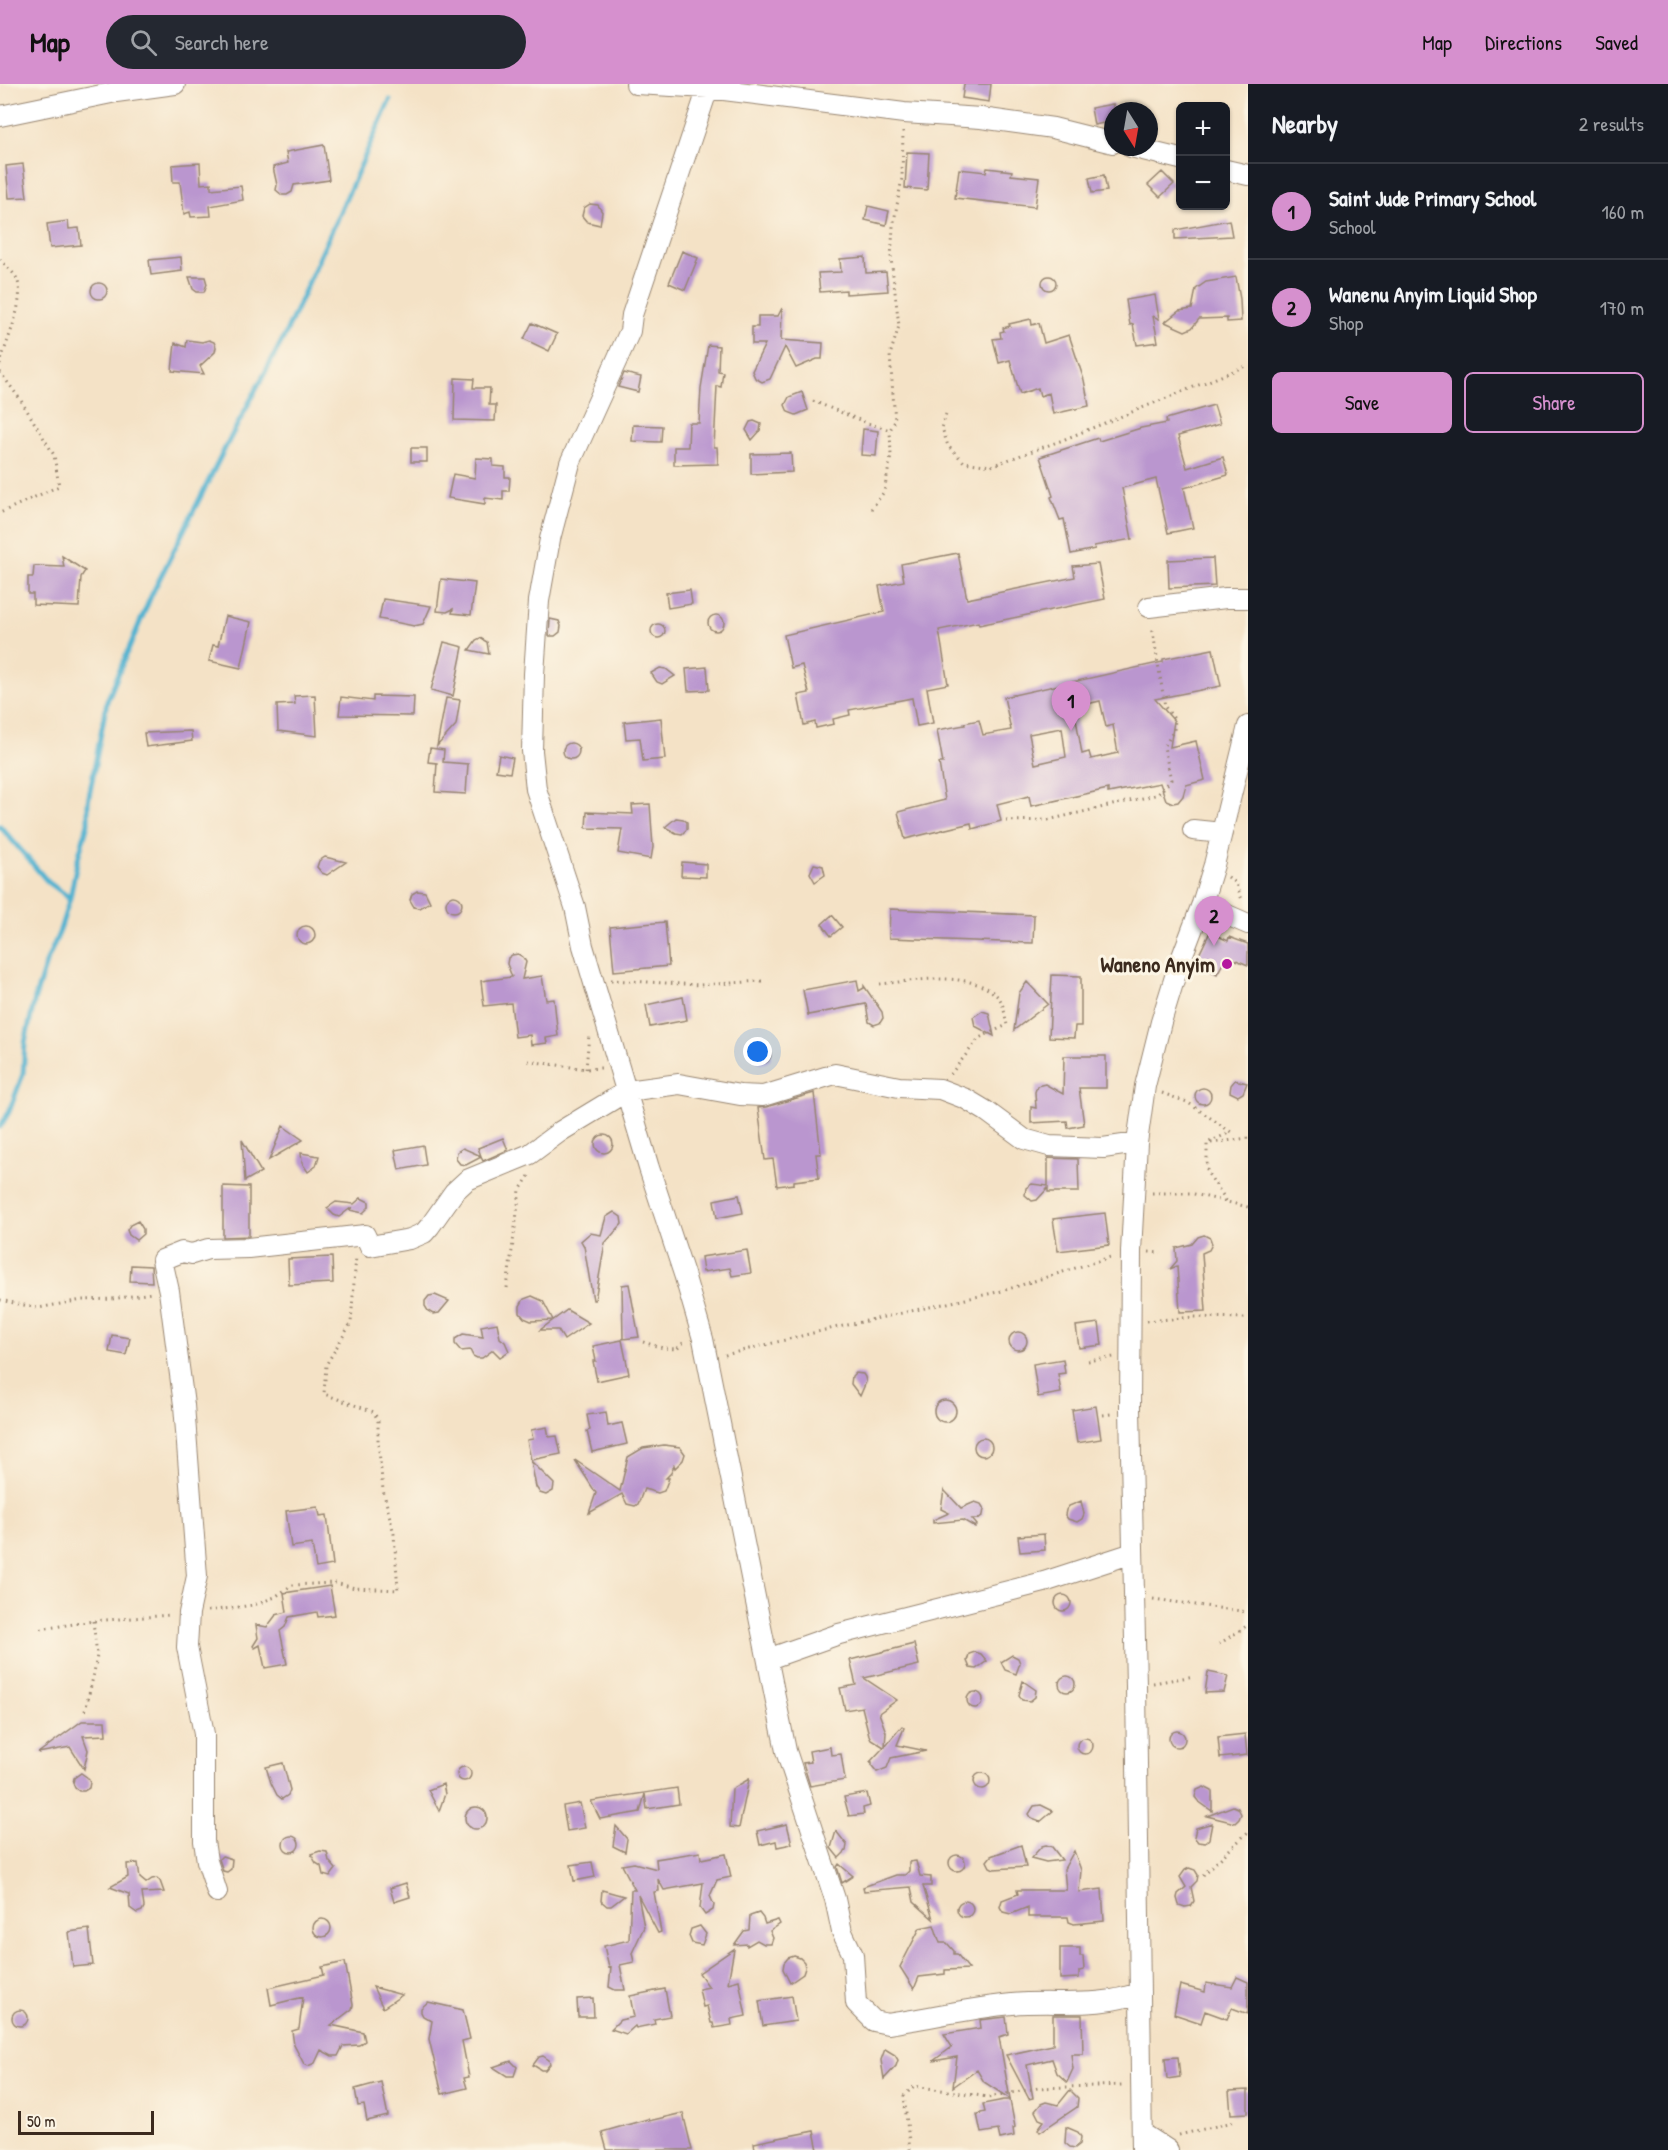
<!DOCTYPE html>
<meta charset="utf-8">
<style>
body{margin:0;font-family:"Patrick Hand",sans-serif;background:#242831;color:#f1f3f6}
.controls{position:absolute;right:18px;top:18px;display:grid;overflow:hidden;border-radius:9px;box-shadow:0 2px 4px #0004}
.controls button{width:54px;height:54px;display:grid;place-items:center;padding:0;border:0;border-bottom:2px solid #363941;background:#171b24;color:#f1f3f6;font:30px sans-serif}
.compass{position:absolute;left:1104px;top:18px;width:54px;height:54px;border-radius:50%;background:#171b24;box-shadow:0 2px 4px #0004;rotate:169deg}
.scale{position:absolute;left:18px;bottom:15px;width:136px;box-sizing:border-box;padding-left:6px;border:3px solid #3b2a1e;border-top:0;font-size:16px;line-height:21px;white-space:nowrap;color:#3b2a1e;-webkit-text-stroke:4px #fcf5e5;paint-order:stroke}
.you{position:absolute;left:758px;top:968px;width:21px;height:21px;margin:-15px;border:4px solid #fff;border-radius:50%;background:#1a73e8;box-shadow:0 0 0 9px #1a73e833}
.badge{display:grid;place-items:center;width:39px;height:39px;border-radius:50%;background:#d690ce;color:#111;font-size:20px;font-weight:700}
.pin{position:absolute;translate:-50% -50px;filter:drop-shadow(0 2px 3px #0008)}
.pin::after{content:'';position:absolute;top:32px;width:21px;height:18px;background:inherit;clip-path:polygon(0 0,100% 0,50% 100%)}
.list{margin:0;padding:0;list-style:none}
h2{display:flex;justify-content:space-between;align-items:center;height:78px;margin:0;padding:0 24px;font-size:26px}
h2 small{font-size:20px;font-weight:400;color:#9ea1a6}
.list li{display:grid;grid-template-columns:39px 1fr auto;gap:18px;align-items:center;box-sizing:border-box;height:96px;padding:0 24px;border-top:2px solid #363941}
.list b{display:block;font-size:22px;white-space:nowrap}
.list p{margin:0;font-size:20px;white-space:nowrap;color:#9ea1a6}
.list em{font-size:20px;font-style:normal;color:#9ea1a6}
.actions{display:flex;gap:12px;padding:18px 24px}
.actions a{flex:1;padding:14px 0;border:2px solid #d690ce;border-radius:9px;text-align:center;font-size:21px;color:#d690ce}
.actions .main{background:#d690ce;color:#111}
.icon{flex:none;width:33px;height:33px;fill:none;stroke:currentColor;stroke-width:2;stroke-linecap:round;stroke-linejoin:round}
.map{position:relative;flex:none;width:1248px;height:2066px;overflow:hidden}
header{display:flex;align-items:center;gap:36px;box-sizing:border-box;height:84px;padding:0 30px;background:#d690ce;color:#111}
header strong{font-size:28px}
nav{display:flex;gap:33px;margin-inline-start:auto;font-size:21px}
.search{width:420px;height:54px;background:#242831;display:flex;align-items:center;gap:15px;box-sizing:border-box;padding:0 21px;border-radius:33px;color:#9ea1a6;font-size:22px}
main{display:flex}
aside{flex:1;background:#171b24}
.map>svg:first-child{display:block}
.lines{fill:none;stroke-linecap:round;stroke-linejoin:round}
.stream{stroke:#51b2d0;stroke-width:5}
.building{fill:#ba96cf;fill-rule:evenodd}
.minor-casing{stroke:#988672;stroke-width:22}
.path{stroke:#988672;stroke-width:3;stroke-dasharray:1.5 4.5;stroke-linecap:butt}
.minor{stroke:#fff;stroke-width:20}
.poi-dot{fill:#b5179e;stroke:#fcf5e5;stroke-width:2}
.labels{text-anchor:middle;stroke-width:6;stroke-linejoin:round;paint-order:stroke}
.poi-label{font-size:22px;font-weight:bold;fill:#3b2a1e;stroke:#fcf5e5;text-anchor:end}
</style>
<header>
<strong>Map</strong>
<div class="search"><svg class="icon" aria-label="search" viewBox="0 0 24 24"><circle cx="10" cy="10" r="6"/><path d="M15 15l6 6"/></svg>Search here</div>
<nav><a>Map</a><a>Directions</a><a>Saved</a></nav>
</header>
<main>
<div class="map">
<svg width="1248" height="2066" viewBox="0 0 1248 2066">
<rect width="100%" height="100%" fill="#fcf5e5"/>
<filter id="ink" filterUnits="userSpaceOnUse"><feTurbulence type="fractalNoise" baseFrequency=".0167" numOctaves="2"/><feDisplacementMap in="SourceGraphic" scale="12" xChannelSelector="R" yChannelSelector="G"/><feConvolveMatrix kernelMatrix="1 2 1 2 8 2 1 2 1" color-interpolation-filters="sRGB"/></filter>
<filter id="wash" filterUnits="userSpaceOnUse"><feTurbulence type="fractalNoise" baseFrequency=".008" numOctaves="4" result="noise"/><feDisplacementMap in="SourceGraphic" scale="24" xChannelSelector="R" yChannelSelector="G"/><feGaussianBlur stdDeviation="1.35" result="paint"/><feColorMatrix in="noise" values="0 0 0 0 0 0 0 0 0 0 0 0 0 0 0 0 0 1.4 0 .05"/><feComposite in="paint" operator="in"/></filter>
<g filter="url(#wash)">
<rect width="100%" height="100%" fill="#f4e2c6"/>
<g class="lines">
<path class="stream" d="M0,742L48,798L70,814
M0,1043L9,1028L23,990L25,959L35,914L46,879L59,849L70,814L77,778L88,739V718L107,617L151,512L224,366L285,251L390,16"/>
</g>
<g id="blocks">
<path class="building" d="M964,0H991L989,18L962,14Z
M1113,20V37L1094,41L1091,24Z
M324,61L329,96L294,101L292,108L287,111H282L276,106L277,101L273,83L288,79L286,68Z
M907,68L929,69L927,106L905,104Z
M200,79L201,100L211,99V105L241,102L243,116L210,122L211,132L191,133L190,128L184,130L180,98H173L172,81Z
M23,80L27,113L9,114L6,82Z
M987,84L1012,87L1011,91L1039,94L1035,123L955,114L959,85L986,88Z
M1162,88L1174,100L1160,113L1148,101Z
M1104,91L1107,107L1092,109L1089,94Z
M590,120L598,121L602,128L600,141L587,138L582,132L584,124Z
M868,122L889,127L886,141L865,136Z
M1229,136L1232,152L1175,155V146Z
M68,137L69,145L79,144L81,161L50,164L47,140Z
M682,167L698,174L685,206L669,199Z
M181,173L182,187L151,191L149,176Z
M865,173L866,189L886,188L888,207L846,210V206L820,208L818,189L841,188L840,175Z
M1042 199a7 7 0 1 1 14 0a7 7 0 1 1-14 0Z
M189,193H205L207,200L204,208H197L193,205Z
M1236,193L1240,215L1241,237L1227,238V234L1199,235L1192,244L1185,247L1165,238L1179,227L1192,225L1196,205L1206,198Z
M91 207a8 8 0 1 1 16 0a8 8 0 1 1-16 0Z
M1155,211L1159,235L1153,232L1158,258L1137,261L1133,240L1130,241L1126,216Z
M782,224L781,256L823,259L822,275H817L796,284L785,263L770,295L762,298L755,294L752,287L765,260H752V243H758V232H778Z
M1031,235L1032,241L1039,239L1044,259L1069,251L1084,296L1089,322L1053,330L1049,309L1040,312L1038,304L1020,310L1010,276L999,279L993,255L1001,254L1000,248L1004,247L1003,244L1010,242L1009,240Z
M532,239L557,250L549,267L524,255Z
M187,256L202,258L209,256L214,258L216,263L215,268L200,282L204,290L172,287L175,259L186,263Z
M708,261L719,262L718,287L723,288L721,303L717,302L714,363H717L718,380L674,381V363H688L689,339H699L701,304Z
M624,289L641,293L638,308L618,303Z
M455,294L474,295L473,304H490L489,321H496L495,337L454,336Z
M802,308L808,326L796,331L788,328L785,321L789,313Z
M1214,321L1220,340L1178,352L1187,384L1223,373L1228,391L1184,404L1193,444L1168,449L1156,395L1122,404L1132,455L1094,462L1095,465L1071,470L1064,435L1060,436L1051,413L1053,412L1040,373L1098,354L1099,357L1141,344L1167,339L1166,335Z
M754,337L761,340L760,347L752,356L746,346L750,338Z
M633,341L662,342L661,358L632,357Z
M863,345L878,347L876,372L861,371Z
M411,364H427V378H411Z
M791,369L792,388L751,390V370Z
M476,374L493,375V382L505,383V393H510L509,407H503V416L485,414V420L448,414L453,390L475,394Z
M958,469L967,515L1075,493L1073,482L1098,480L1105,515L979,541L978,538L939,546L948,600L927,604L933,639L917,642L912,614L849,626L850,631L833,635L834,640L816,644L815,638L804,641L798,611L809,609L802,581L791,584L784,551L884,528L879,502L904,497L901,480Z
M62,472L85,487L81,493L79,523L33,521V510H28V493H33L34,482L64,483Z
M1213,474L1215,502L1169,504L1168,476Z
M441,495L475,499L471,531L452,529L453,525L447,528L437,527Z
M690,506L692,520L668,524L666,509Z
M383,515L431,522L423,540L414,542L379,535Z
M708 539a8 8 0 1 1 16 0a8 8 0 1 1-16 0Z
M225,532L251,538L241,584L209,577L213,561L218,562Z
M550,535L559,537L561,542L560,548L555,552H549Z
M651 547a7 7 0 1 1 14 0a7 7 0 1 1-14 0Z
M480,554L487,558L489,570L469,566L476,556Z
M444,558L463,563L453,612L431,606Z
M1213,565L1221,602L1155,615L1174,637L1170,663L1196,657L1205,696L1186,701L1183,712L1178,718L1173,719L1166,716L1160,699L1108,709V705L1031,722L1029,712L997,720L1001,737L972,745L971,739L905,755L898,728L945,716L939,679H943L937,646L965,641L964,639L979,636L983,651L1011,646L1004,613L1163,578V575ZM1100,617L1106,643L1113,641L1118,669L1091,675L1089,668L1082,670L1074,623ZM1062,644L1066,673L1035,680L1029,650Z
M707,583L709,606L688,607L686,585Z
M660,584L666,585L675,592L662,600L657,598L651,589Z
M315,611L317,652L278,647L277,621L295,620L294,612Z
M373,612L414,613L413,632L339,631L341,613L373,617Z
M446,614L460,616L456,641L437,662Z
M661,634L665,675L643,677L640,654L626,655L624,638Z
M191,647L192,657L146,663L144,649Z
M563 667a8 8 0 1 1 16 0a8 8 0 1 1-16 0Z
M430,664L444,666L443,678L468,680L466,710L435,708L437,679L428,678Z
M499,671L513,674L510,689L496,687Z
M650,720L653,763L651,775L618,769L622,745L586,744L587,728L633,730L632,721Z
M676,734L683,735L687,738V745L682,750L676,749L665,743Z
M325,773L346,778L327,791L322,789L317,783L319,777Z
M682,778L706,780V793L681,792Z
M814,780L823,782L825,791L815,798L810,789Z
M417,807L425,808L430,818L420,824L414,823L410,816L412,810Z
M446 820a8 8 0 1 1 16 0a8 8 0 1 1-16 0Z
M890,825L1034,831L1033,859L889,854Z
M832,831L842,843L831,852L822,840Z
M665,838L669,882L614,887L610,843Z
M297 851a9 9 0 1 1 18 0a9 9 0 1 1-18 0Z
M1210,848L1228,857L1229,853L1248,860V881L1227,872L1217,890L1195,879Z
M518,870L523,873L526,878L522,895L542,892L546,916L554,915L558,952L546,954L547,959L531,961L530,951L515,953L511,919L484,922L481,897L512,893L507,880L508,874L512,871Z
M1052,891L1081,892V942H1075L1074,954L1049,953Z
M857,896L859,907L864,904V902L882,928L883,934L880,939L874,941L869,938L866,920L808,931L803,906Z
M1027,898L1048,920L1014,946L1019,909Z
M683,913L687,936L650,943L646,921Z
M982,927L989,929L994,952L975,942L973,933Z
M755 971a8 8 0 1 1 16 0a8 8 0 1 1-16 0Z
M1064,972H1106V1004H1079L1084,1041L1068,1044L1067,1037L1031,1039V1023L1036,1024L1035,1008L1037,1002L1045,1000L1063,1010Z
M1235,996L1247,999L1243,1009L1238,1012L1230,1008L1231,1001Z
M1195 1012a8 8 0 1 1 16 0a8 8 0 1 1-16 0Z
M814,1009L821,1070H816L819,1094L794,1097V1100L777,1102L773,1075L765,1076L758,1024L766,1023Z
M283,1042L303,1056L269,1076Z
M595 1060a9 9 0 1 1 18 0a9 9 0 1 1-18 0Z
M503,1054L508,1066L483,1077L481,1073L466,1081L460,1080L456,1075L457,1068L463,1064L481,1072L478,1064Z
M242,1056L261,1088L245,1097Z
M423,1061L426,1081L399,1086L395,1066Z
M301,1069L319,1072L316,1082L308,1088L302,1079Z
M1048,1074L1078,1075L1079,1108H1048V1104L1037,1116L1032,1117L1025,1111L1026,1104L1032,1100L1048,1102Z
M223,1102L249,1103V1152L223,1153Z
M739,1111L743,1129L717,1134L714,1116Z
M361,1114L369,1118V1123L363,1129L350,1126L352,1123L339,1133L334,1131L327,1124L336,1118L354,1120Z
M614,1128L621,1133L622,1140L605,1159L595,1216H593L584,1162L581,1157L590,1149L601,1151L606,1133Z
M1105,1129L1109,1161L1058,1167L1053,1135Z
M138,1137L143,1145V1150L136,1156L129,1151L127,1146L130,1141Z
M1204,1151L1210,1154L1212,1160L1209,1166L1202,1169L1206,1227L1180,1228L1177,1182L1170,1185L1177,1177L1176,1164L1192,1160L1198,1153Z
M747,1166L751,1189L732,1192L730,1184L703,1188L701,1173Z
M332,1173L333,1199L289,1201L288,1175Z
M131,1181L151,1182L152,1198L130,1197Z
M629,1200L639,1253L623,1255L622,1201Z
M435,1211L449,1217L439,1229L433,1230L428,1227L425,1222V1217L429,1212Z
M532,1212L543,1217L553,1236L531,1237L524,1234L520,1229V1222L524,1215Z
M567,1226L589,1239L564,1256L558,1246H540Z
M497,1239L500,1254L505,1258L509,1267L500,1273L493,1266L482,1274H477L473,1272L470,1266L461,1267L455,1260V1255L463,1250L483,1253L481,1242Z
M1099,1239L1102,1261L1079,1264L1076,1242Z
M1009 1257a9 9 0 1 1 18 0a9 9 0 1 1-18 0Z
M112,1251L130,1254L126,1271L109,1268Z
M622,1256L629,1290L597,1297L593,1277H596L593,1262Z
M1063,1275L1065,1289L1058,1290L1061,1309L1038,1313L1033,1280Z
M855,1289L863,1290L865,1293L866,1298L860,1312L851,1300L852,1292Z
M934 1327a11 11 0 1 1 22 0a11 11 0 1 1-22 0Z
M1096,1322L1101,1355L1077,1359L1072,1326Z
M606,1328L608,1342L622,1339L627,1360L592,1368L587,1347L590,1346L587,1331Z
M547,1343L549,1353L557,1352L561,1370L531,1376L527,1356L533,1355L531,1346Z
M974 1363a9 9 0 1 1 18 0a9 9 0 1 1-18 0Z
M664,1361L680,1363L685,1370L683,1376L675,1384L674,1381L671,1389L666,1394H669L664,1407L658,1409L644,1405L638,1420L635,1422L627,1420L622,1410L589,1429L596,1409L575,1376L620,1407L628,1373L643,1364Z
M531,1377L554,1400L553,1407L546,1411L540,1409L536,1403Z
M944,1406L961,1424L975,1418L981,1420L984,1425L983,1431L978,1435H972L977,1441L975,1443L963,1436L933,1439V1436L949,1429L941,1425Z
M1081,1417L1084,1430L1082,1435L1077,1438L1068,1435L1065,1431L1066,1426L1069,1422Z
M318,1423L320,1432L327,1431L333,1481L316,1484L312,1460L291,1463L286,1427Z
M1044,1450L1045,1466L1020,1468L1018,1452Z
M330,1502L335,1531L318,1533L317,1528L289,1533L285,1543L280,1547L287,1580L265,1584L260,1561L255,1564L253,1562L258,1554L256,1541L267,1543L276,1531L287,1528L284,1509Z
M1055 1519a8 8 0 1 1 16 0a8 8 0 1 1-16 0Z
M914,1560L919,1581L864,1594L897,1616L879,1629L886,1648L885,1662L902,1642L904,1644L897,1661L926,1667L891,1674L887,1684L877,1688L872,1682V1678H870L884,1663L871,1655L869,1651L862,1623L845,1626L840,1604L856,1601L850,1576Z
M975,1568L981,1570L987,1577L976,1585L970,1584L967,1577L969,1570Z
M1012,1571L1018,1574L1020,1579L1016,1590L1005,1586L1001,1578Z
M1208,1588L1228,1592L1224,1608L1205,1609Z
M1059 1600a8 8 0 1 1 16 0a8 8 0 1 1-16 0Z
M1023,1597L1036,1606L1035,1613L1030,1617L1022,1616L1019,1611Z
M967 1616a8 8 0 1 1 16 0a8 8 0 1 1-16 0Z
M82,1637H105L106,1651L83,1652L88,1666L84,1685L70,1663L38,1669Z
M1169 1655a8 8 0 1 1 16 0a8 8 0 1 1-16 0Z
M1245,1650L1247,1671L1220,1674L1218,1653Z
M1077 1662a8 8 0 1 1 16 0a8 8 0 1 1-16 0Z
M830,1663L831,1671L841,1670L845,1696L810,1702L803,1679L811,1678L809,1667Z
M283,1679L290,1706L288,1711L282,1715L277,1711L271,1699L266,1683Z
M457 1690a7 7 0 1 1 14 0a7 7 0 1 1-14 0Z
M974 1697a8 8 0 1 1 16 0a8 8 0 1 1-16 0Z
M81,1689L88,1694L90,1698L89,1704L84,1707H79L75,1704L73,1699L74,1694Z
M749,1695L739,1744L730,1743L732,1705Z
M443,1700L445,1710L439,1727L428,1706Z
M1204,1703L1212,1707V1727L1198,1717L1195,1713L1197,1706Z
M677,1704L679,1720L647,1725L645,1710L640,1728L600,1735L591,1717Z
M867,1709L870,1722L863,1724L864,1730L849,1732L844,1713Z
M580,1719L585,1744L567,1747L563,1722Z
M1041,1721L1053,1727L1040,1738L1032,1735L1029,1730L1034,1722Z
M1233,1722L1238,1724L1241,1730L1239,1735L1235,1739L1207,1732Z
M465 1734a11 11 0 1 1 22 0a11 11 0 1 1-22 0Z
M1212,1739L1209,1755L1205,1759L1198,1758L1194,1753L1196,1744Z
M787,1740L792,1760L777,1763L776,1757L760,1761L757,1747Z
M616,1742L627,1755L625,1768L613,1762Z
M836,1747L847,1761L846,1767L839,1774L831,1764Z
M283 1760a8 8 0 1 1 16 0a8 8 0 1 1-16 0Z
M1021,1761L1026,1783L994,1785L990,1783L987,1777L991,1772Z
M1046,1761L1052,1763L1062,1776L1046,1778L1031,1774L1042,1762Z
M320,1767L327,1768L329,1777L336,1785L330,1793L323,1791L321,1782L316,1779L311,1770Z
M1074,1767L1081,1786L1079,1808L1102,1805L1104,1837L1074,1840L1069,1838L1068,1833H1028V1823L1011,1830L1003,1828L1000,1823L1002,1816L1018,1810L1017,1806H1066L1064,1785Z
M700,1768L701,1775L726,1770L731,1793L717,1796L710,1812L714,1821L713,1826L705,1831L700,1824L703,1799L664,1806L658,1795L659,1807L654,1808L661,1848L658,1849L638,1811L644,1843L632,1869L634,1878L620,1881L625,1906H615L609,1903L611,1883L609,1884L604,1862L629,1856L631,1806H635L622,1781L634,1779L657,1785L656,1775Z
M949 1779a8 8 0 1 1 16 0a8 8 0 1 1-16 0Z
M222,1772L232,1775L231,1785L227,1788L223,1787L219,1775Z
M916,1777L920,1792L931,1793V1802H923L933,1835L914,1818L911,1803L864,1807L863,1803L896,1791H905L909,1787V1778Z
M592,1778L595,1793L574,1797L571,1781Z
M138,1779L140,1794L146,1799L152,1795L157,1794L160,1797L164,1808L142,1809L144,1823L142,1827L137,1829L130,1824L129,1810L110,1803L128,1793L127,1780Z
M839,1780L853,1792L842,1799L837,1783Z
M1189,1784L1195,1786L1198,1791L1197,1797L1191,1803L1194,1817L1191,1822L1185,1823L1179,1821L1177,1814L1178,1810L1186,1803L1180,1793L1185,1786Z
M406,1799L410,1813L394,1818L390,1804Z
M602,1806L624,1812L611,1822H607L601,1817Z
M957 1825a8 8 0 1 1 16 0a8 8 0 1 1-16 0Z
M759,1829L763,1834L765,1840L778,1836L780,1840L770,1847L773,1854L771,1860H764L757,1856L747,1862V1860L734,1861L744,1847L749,1846L750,1832Z
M313 1844a9 9 0 1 1 18 0a9 9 0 1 1-18 0Z
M934,1841L940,1859H947L954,1867V1870H957L969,1885L945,1886V1890L919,1893L914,1905L900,1883L920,1844Z
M700,1842L706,1850L702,1861L692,1859L689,1852L691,1845Z
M89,1845L93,1881L73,1883L69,1848Z
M1060,1864H1080V1872H1083L1084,1886L1079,1887V1894L1060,1895Z
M734,1865L728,1899L739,1896L746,1932L731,1935L732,1941L714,1944L713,1939H711L707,1922L703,1923L699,1905L709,1903L699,1889Z
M794,1872L800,1874L804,1878L805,1884L803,1890L790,1899L783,1885L784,1879L788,1874Z
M345,1878L353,1921L352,1925L331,1941L363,1948L365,1957L359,1961L343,1962L338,1972H332L321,1966L315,1979L308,1982L304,1980L294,1961L292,1947L299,1945L303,1913L271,1921L268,1904L324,1891L322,1883Z
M1237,1893L1248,1898V1930L1232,1924L1227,1935L1205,1927L1201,1939L1174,1930L1180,1901L1205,1908L1206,1899L1232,1903Z
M373,1903L402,1911L383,1924Z
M665,1905L670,1932L654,1935L655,1940L636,1944L635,1942L626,1950L611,1945L620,1936L634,1933L630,1912Z
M792,1912L796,1937L763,1942L759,1917Z
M593,1914L594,1933H578L577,1915Z
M428,1918L463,1926L470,1955L462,1957L469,1993L464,1994L467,2004L442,2010L429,1955L432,1937L423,1932L421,1928V1924Z
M12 1934a8 8 0 1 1 16 0a8 8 0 1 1-16 0Z
M1053,1931H1082L1083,1970H1071L1073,1985L1067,1998L1057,1989L1052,1975L1027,1981L1033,2014L1029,2015L1006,1971L1053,1961Z
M1006,1933L1008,1950L999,1953L1010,2015L984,1998L977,1986L953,2003L957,1973L933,1977L952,1963L944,1950L981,1944L980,1936Z
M885,1965L895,1971L898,1976L896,1982L884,1995L881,1976Z
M543,1972L549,1976L550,1980L545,1986H541L533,1981L539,1973Z
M1178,1973L1180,1993L1167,1995L1165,1974Z
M511,1977L517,1983L514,1992H507L493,1983Z
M381,1998L388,2032L367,2037L364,2021L358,2022L355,2005Z
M1070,2006L1078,2014L1077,2023L1040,2048L1038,2045L1044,2037L1039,2035L1035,2027L1041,2020L1046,2018L1058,2021Z
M1248,2006V2029L1231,2030L1229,2007Z
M1004,2016H1010L1015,2043L1013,2044L1014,2052L1000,2055L998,2046L981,2049L977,2030L985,2028L983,2020Z
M683,2029L692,2066H607L602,2048L648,2035L649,2037Z
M1066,2043L1078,2048L1081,2053L1080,2060L1075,2064L1070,2063L1065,2059Z
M814,2047L818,2066H755L754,2059Z"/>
</g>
</g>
<g filter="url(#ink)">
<use href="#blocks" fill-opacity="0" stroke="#988672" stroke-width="1.5"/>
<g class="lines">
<defs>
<path id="minor" d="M636,0L708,4L904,29L981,34L1053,44L1113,59
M708,4L632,231L630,247L570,379L550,455L539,517L534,590L532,667L536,705L575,823L583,862L649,1084L684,1190L703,1255L786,1667L835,1815L842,1848L853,1871L856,1919L874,1937L888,1940C929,1934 970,1924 1012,1920C1054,1916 1100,1925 1140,1908
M0,32L116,8L175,0
M1131,63L1180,75
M1226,86L1248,91
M1149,523L1226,514H1248
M1193,746L1222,749
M1202,820L1248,840
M768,1575L839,1550L1044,1498L1133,1469
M217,1808L207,1777L204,1757V1650L187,1563L189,1529L197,1492L184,1321L169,1207L162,1176L182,1168L192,1170L208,1165L248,1164L365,1151L370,1162L410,1155L424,1149L430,1142L454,1108L467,1096L530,1070L561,1047L627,1007L679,1000L740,1011L763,1012L835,990L899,1003L940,1005L966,1015L986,1027L1024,1055L1049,1062L1103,1064L1137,1059
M1142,2049L1168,2066
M1142,2066L1136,1602L1130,1325L1131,1167L1137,1059L1145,1002L1161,938L1178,883L1202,820L1214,781L1248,642"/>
</defs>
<use href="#minor" class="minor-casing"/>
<path class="path" d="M0,175C5,181 12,187 16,193C28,215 5,258 0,281
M0,288L20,315L54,371L59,402L0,429
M813,317L867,339L890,346L895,337L890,271L899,242L891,174L893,143L902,94L903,47
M946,330L942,344L948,362L964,378L991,382L1060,357L1248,281
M871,425L884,408L891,372L890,346
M1006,737L1048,736L1147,713L1158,710L1171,696L1164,663L1174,646L1175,636L1165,623L1152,542
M1228,793L1236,800L1243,818
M611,896L700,901L762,897
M880,900C914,897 973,885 999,914C1004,920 1005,933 1007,941L979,954L950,991
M528,977L586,985L601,984
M586,985L589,950
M1162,1009L1187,1018L1231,1048L1207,1059V1088L1228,1119
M1211,1059L1248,1054
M1152,1109H1190L1248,1123
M1149,1168L1161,1169
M507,1204L520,1106L529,1092
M0,1216L38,1224L82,1216L112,1215L152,1209
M1147,1237L1194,1233L1248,1234
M643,1258L663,1264L677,1265L685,1257
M725,1271L825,1246L1002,1207L1114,1172
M1088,1277L1114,1273
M1103,1331L1111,1330
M1153,1515L1248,1528
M208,1527L254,1521L275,1513L292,1501L335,1499L355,1504L398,1506L394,1450L383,1406L378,1357V1337L374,1328L324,1310L326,1281L351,1239L356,1172
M41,1545L93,1537L171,1531
M1219,1560L1248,1541
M1153,1599L1194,1592
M85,1627L94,1589L97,1571L93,1537
M1203,1791L1248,1748
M1179,2051L1233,2038
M910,2066L904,2012L914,2002L988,2013L1038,2004L1122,2001"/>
<use href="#minor" class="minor"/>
</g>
</g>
<circle class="poi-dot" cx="1227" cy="880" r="6"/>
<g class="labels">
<g class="poi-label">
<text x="1215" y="888">Waneno Anyim</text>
</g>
</g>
</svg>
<div class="controls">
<button>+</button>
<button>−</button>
</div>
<svg class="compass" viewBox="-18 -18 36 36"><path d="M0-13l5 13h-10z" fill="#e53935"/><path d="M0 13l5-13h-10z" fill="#9ea1a6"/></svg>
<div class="scale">50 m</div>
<div class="you"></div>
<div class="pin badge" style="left:1071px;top:647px">1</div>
<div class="pin badge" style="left:1214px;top:862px">2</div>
</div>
<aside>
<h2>Nearby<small>2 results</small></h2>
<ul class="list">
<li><span class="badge">1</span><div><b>Saint Jude Primary School</b><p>School</p></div><em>160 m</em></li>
<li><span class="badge">2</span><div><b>Wanenu Anyim Liquid Shop</b><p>Shop</p></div><em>170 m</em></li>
</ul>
<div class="actions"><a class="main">Save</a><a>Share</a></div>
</aside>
</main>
